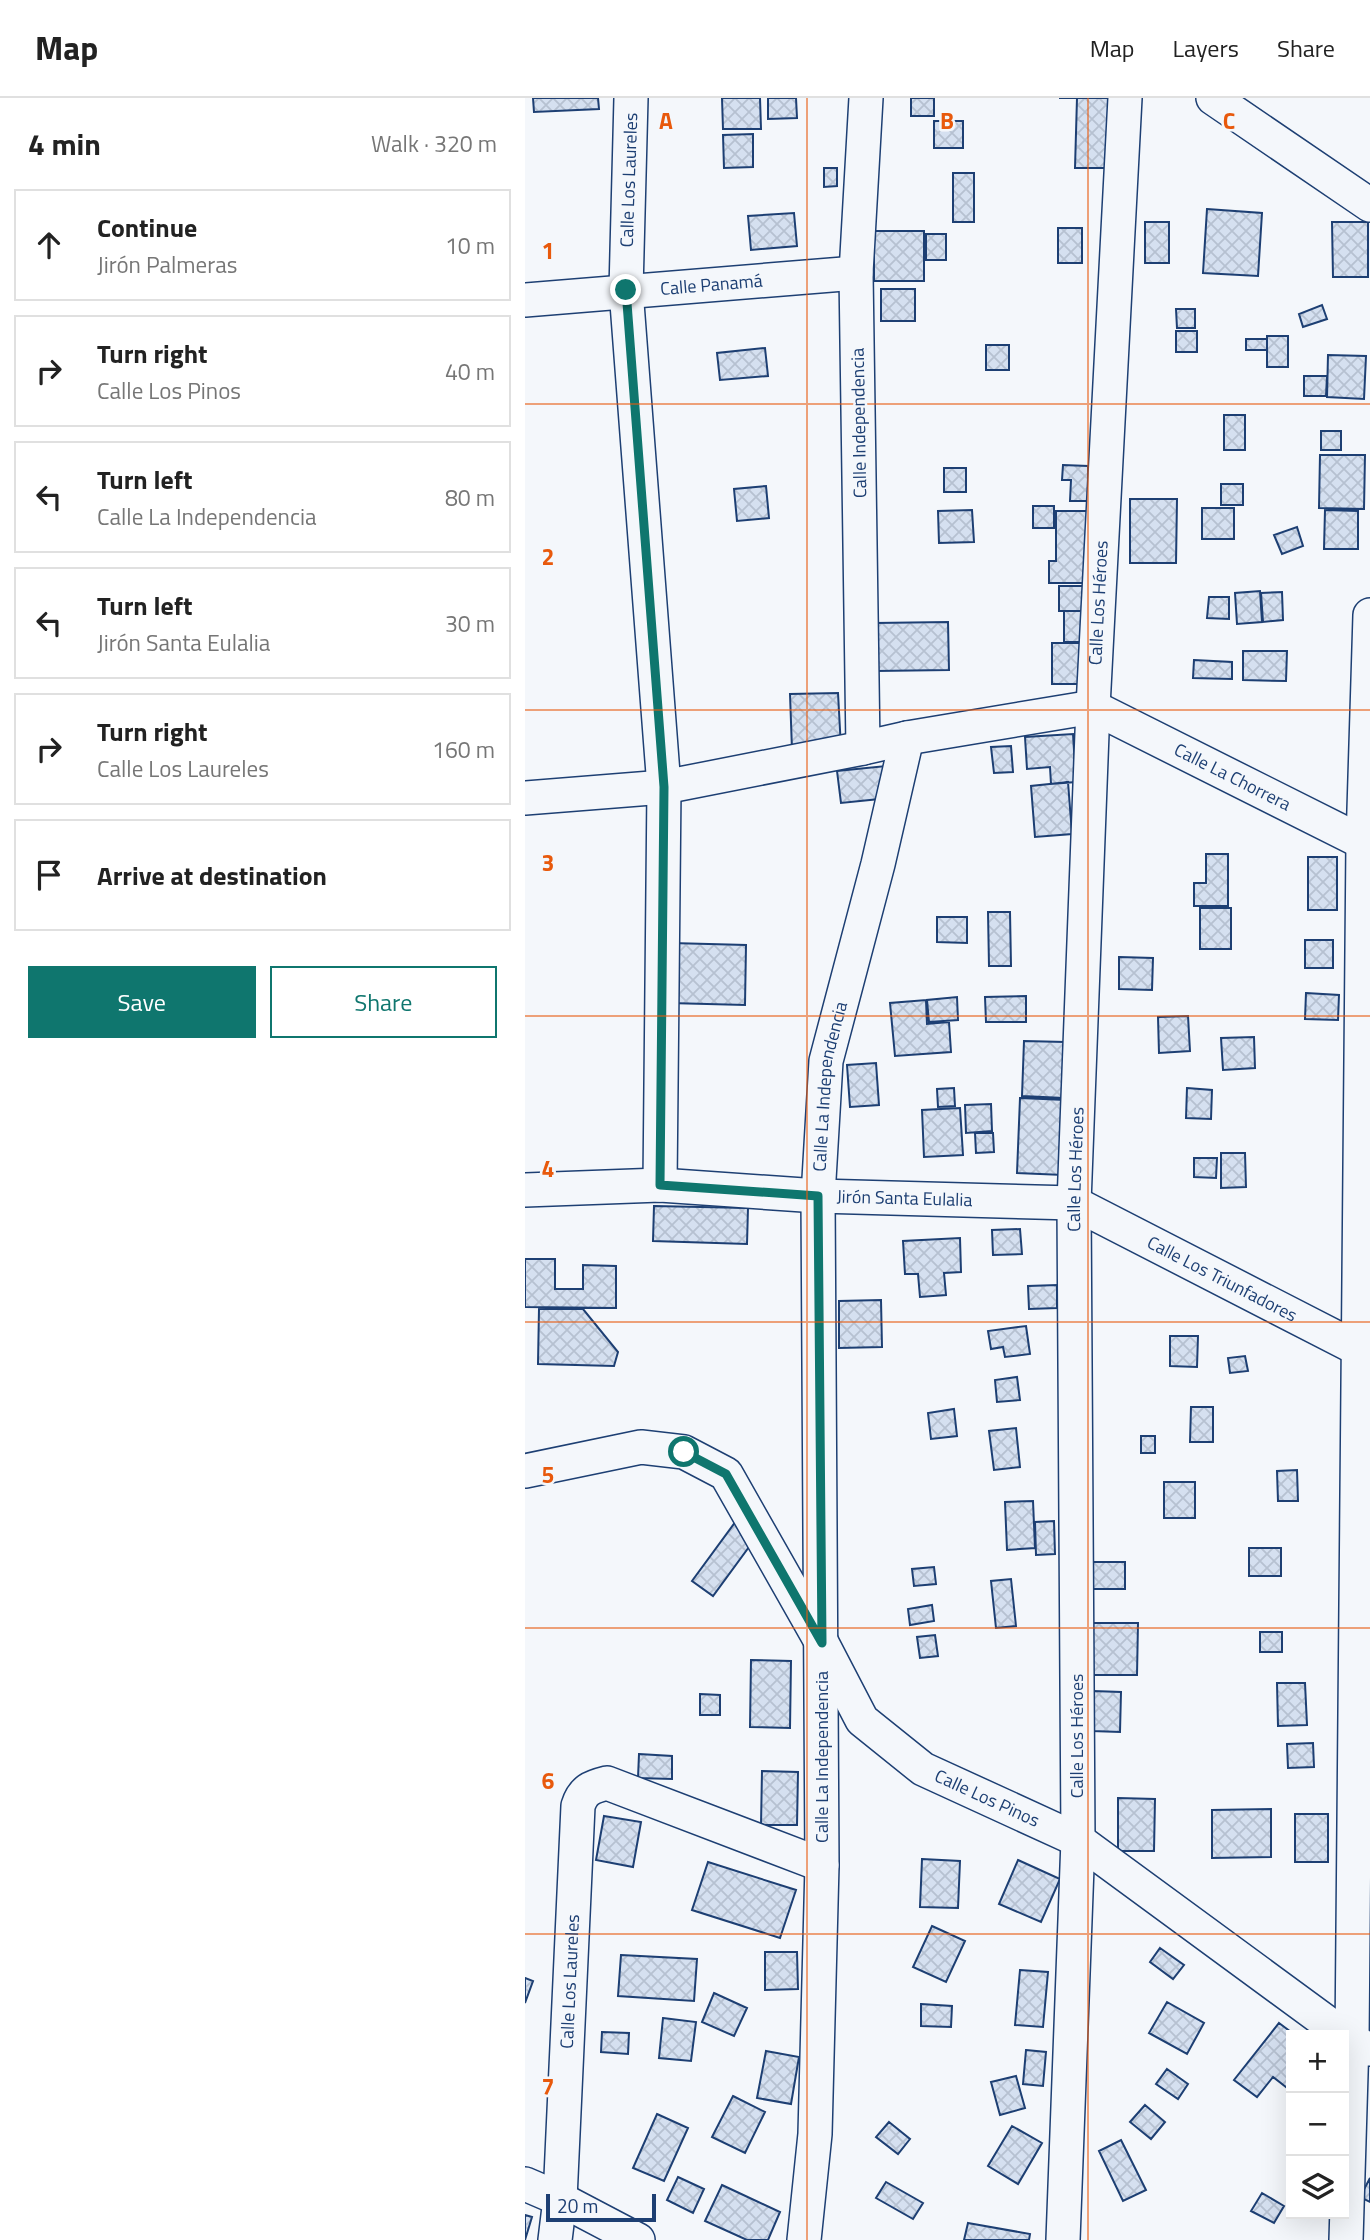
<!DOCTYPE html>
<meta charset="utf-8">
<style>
body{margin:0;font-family:"Titillium Web",sans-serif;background:#f6f6f6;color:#222}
.controls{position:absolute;right:21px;bottom:21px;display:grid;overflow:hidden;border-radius:0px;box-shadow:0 7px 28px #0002}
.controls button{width:63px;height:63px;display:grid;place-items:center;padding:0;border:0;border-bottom:2px solid #e0e0e0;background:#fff;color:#222;font:35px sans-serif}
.scale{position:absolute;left:21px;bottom:18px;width:110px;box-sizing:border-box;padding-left:7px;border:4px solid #1d3f73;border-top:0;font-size:19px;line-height:24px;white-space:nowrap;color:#1d3f73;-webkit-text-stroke:5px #f4f7fb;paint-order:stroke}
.stop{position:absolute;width:21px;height:21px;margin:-16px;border:5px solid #0f766e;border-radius:50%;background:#fff}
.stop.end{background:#0f766e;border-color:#fff;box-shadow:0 2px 7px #0008}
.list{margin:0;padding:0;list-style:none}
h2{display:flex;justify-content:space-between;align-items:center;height:91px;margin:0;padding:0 28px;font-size:30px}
h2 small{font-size:23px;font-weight:400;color:#767676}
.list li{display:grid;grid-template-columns:46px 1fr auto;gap:21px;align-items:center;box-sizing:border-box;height:112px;margin:0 14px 14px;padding:0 14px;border:2px solid #e0e0e0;border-radius:0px}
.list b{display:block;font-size:26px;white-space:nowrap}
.list p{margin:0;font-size:23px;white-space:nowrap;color:#767676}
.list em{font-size:23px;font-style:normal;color:#767676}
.actions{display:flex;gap:14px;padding:21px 28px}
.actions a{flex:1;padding:16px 0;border:2px solid #0f766e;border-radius:0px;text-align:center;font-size:24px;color:#0f766e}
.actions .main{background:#0f766e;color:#fff}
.icon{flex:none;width:38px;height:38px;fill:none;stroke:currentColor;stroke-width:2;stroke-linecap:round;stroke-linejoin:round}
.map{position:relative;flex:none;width:845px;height:2142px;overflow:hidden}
header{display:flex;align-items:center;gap:42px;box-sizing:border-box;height:98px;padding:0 35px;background:#fff;border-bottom:2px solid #e0e0e0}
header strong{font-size:33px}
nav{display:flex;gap:38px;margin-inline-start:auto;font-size:24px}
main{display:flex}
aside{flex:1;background:#fff}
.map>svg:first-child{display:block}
.building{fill:url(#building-cross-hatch);stroke:#1d3f73;stroke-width:2}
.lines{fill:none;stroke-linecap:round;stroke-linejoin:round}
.minor-casing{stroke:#1d3f73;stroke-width:36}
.minor{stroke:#f4f7fb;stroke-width:33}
.route{stroke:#0f766e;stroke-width:9}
.grid{fill:none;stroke:#e8590c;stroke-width:2;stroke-opacity:0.55}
.labels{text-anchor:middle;stroke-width:5;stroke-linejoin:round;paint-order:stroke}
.street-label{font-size:18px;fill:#1d3f73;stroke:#f4f7fb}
.grid-label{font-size:23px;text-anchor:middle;font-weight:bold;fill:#e8590c;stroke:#f4f7fb;stroke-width:5;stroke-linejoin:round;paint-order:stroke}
</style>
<header>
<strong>Map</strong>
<nav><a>Map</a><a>Layers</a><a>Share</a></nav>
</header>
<main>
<aside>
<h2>4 min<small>Walk · 320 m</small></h2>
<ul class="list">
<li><svg class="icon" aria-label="ahead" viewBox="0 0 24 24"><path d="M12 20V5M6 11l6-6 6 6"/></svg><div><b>Continue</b><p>Jirón Palmeras</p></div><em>10 m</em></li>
<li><svg class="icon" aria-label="right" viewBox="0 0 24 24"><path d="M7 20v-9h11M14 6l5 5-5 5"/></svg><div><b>Turn right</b><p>Calle Los Pinos</p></div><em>40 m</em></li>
<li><svg class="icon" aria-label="left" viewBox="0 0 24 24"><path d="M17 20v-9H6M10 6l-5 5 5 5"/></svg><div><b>Turn left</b><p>Calle La Independencia</p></div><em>80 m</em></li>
<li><svg class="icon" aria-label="left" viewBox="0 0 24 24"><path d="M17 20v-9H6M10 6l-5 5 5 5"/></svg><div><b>Turn left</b><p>Jirón Santa Eulalia</p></div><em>30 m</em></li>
<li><svg class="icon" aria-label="right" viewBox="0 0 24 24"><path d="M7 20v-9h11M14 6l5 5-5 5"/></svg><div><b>Turn right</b><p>Calle Los Laureles</p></div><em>160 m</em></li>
<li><svg class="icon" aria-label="arrive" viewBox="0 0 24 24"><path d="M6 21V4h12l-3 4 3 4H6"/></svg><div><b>Arrive at destination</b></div></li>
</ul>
<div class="actions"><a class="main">Save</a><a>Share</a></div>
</aside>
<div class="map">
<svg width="845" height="2142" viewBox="0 0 845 2142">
<defs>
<pattern id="building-cross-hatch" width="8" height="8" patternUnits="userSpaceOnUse" patternTransform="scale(1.75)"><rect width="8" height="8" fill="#d5e0f0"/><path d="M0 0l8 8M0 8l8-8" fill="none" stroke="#b6c1d1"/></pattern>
</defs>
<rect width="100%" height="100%" fill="#f4f7fb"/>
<path class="building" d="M8,0H73L74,11L9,14Z
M197,0H235L236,31H198Z
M243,0H271L272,20L243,21Z
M386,0H409V18H386Z
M534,0H585L584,70H550L552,0Z
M409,23H438V50H409Z
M228,36V69L199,70L198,37Z
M299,70H312V88L299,89Z
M428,75H449V124H428Z
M682,111L737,115L733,178L678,175Z
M269,115L272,148L226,152L223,118Z
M620,124H644V165H620Z
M807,124H843V179H808Z
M533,130H557V165H533Z
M349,133H399V183H349Z
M401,136H421V162H401Z
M356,191H390V223H356Z
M797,207L802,221L778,229L774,216Z
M651,211H670V230H652Z
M651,233H672V254H651Z
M742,238H763V269H742Z
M721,241H742V252H721Z
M461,247H484V272H461Z
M240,250L243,278L195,282L192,255Z
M803,257L841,258L839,301L802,299Z
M779,278H802L801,298H779Z
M699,317H720V352H699Z
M796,333H816V352H796Z
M795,357H840L839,411L794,410Z
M538,367L563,368V403H545L546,382H537Z
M419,370H441V394H419Z
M696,386H718V407H696Z
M241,388L244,420L212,423L209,391Z
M605,401H652L651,465H605Z
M508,408H529V430H508Z
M677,410H709V441H677Z
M447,412L449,444L414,445L413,413Z
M800,412L833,413V451H799Z
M531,413H562V485H524V463H531Z
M772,429L778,448L757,456L749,437Z
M534,488H560V513H534Z
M735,493L737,524L712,526L710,495Z
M757,494L758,522L738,524L736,495Z
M684,499H704V521L682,520Z
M539,513H557V544H539Z
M423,524L424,572L351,573L350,525Z
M527,545H556V586H527Z
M718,553H762L761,583L718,582Z
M669,562L707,564V581L668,580Z
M313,595L316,650L267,652L265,596Z
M548,636L551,684L526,686L525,669L502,671L500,639Z
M486,648L488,674L469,675L466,649Z
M361,668L364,700L316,705L312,673Z
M543,684L547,736L510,739L506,688Z
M681,756H703V808H669V785H681Z
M783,759H812V812H783Z
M675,810H706V851H675Z
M463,814H485L486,868H464Z
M412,819H442V845L412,844Z
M780,842H808V870H780Z
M146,845L221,847L220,907L144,905Z
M594,859L628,860L627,892L594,891Z
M781,895L814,897L813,922L780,921Z
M501,898V924H461L460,899Z
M432,899L433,922L404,924L402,902Z
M401,902L402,926L424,924L426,954L370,958L365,905Z
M663,918L665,953L634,955L633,919Z
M729,939L730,970L698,972L696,940Z
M499,943L540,944L539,1000L497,998Z
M351,965L354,1007L325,1009L322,967Z
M429,990L430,1008L413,1009L412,991Z
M662,990L687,992L686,1021L661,1020Z
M495,1000L541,1002L538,1077L492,1075Z
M466,1006L467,1033L441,1035L440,1007Z
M435,1010L438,1057L399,1059L397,1012Z
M450,1035H468L469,1054L451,1055Z
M696,1055H720L721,1089L696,1090Z
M669,1060H692L691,1080L669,1079Z
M129,1108L223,1110L222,1146L128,1143Z
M495,1131L497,1156L468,1157L467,1132Z
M435,1140L436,1174L419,1175L421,1197L395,1199L393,1176H380L378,1143Z
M0,1161H30V1191H58V1167L91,1168V1210L0,1209Z
M532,1187V1210L504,1211L503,1188Z
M356,1202L357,1249L314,1250V1203Z
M14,1211H58L93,1254L89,1268L13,1266Z
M501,1228L505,1256L480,1259L478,1249L466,1251L463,1233Z
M645,1238H673L672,1269L645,1268Z
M720,1258L723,1273L705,1275L703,1260Z
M492,1279L495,1302L472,1304L470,1282Z
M666,1309H688V1344H665Z
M429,1311L432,1338L406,1341L403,1315Z
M491,1330L495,1369L469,1372L464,1333Z
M616,1338H630V1355H616Z
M772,1372L773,1403H753L752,1373Z
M639,1384H670V1420H639Z
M508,1403L510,1450L482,1452L480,1404Z
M211,1423L232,1438L188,1498L167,1483Z
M529,1423L530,1456L511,1457L510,1424Z
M724,1450H756V1478H724Z
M567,1464H600V1491H567Z
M409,1469L411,1486L389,1488L387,1471Z
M486,1481L491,1528L471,1530L466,1483Z
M407,1507L409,1523L385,1527L383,1511Z
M568,1525H613L612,1577H567Z
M735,1534H757V1554H735Z
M410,1537L413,1558L395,1560L392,1539Z
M226,1562L266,1563L265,1630L225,1629Z
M752,1585H780L782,1627L753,1628Z
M568,1593L596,1594L595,1634L567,1633Z
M175,1596L195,1597V1617H175Z
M788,1645L789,1669L763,1670L762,1646Z
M114,1656L147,1658V1681L113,1680Z
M237,1673L273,1674L272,1727H236Z
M593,1700L630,1701L629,1753H593Z
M746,1711V1759L687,1760V1712Z
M770,1716H803V1764H770Z
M79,1718L116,1724L108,1769L71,1762Z
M397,1761L435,1763L433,1810L395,1809Z
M493,1762L535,1781L516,1824L474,1806Z
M183,1764L271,1792L255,1840L167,1812Z
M407,1828L440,1843L421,1884L388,1869Z
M635,1850L659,1867L648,1881L625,1864Z
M240,1854H272L273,1891L240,1892Z
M96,1857L172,1861L169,1903L93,1898Z
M495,1872L523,1874L518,1929L490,1927Z
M0,1880L8,1883L0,1905Z
M189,1895L222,1910L209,1938L177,1924Z
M642,1904L679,1925L662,1956L624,1935Z
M396,1906L427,1908L426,1929L396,1928Z
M138,1920L171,1924L166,1963L134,1960Z
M754,1925L770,1937H766V1993L748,1979L732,1999L709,1982Z
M77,1934L104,1935L103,1956L76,1954Z
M501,1952L521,1954L518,1988L498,1986Z
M241,1953L274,1959L266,2006L232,2000Z
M642,1971L663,1986L653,2001L631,1986Z
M491,1978L500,2010L475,2017L466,1984Z
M208,1998L240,2014L220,2055L187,2039Z
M620,2007L640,2024L626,2041L605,2024Z
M132,2016L163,2030L139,2083L108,2070Z
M364,2024L385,2041L373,2056L351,2039Z
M487,2028L517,2045L493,2086L463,2068Z
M596,2042L621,2092L598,2103L574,2053Z
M153,2079L179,2091L168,2115L142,2102Z
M845,2080V2104L835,2099Z
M361,2084L398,2105L388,2121L351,2100Z
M197,2087L255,2114L243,2142H222L180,2123Z
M737,2095L759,2108L749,2125L726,2113Z
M0,2117L7,2119L0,2142Z
M443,2125L505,2136L504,2142H439Z"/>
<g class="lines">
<defs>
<g id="minor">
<path d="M106,0L101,192L139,689L135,1087"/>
<path d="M688,0L845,107"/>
<path id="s1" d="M0,202L331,175"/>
<path d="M338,650L331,175L341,0"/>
<path id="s2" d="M0,700L139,689L338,650L382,640L568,609L845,748"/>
<path id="s3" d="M0,1092L135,1087L293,1098L549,1105L845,1257"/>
<path id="s4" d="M0,1373L116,1349L159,1354L201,1376L297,1545L337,1622L398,1671L553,1742L827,1943L843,1951"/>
<path d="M0,2086L35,2101L113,2142"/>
<path id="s5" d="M30,2142L35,2101L53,1708C58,1692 66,1689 82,1685L297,1767"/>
<path id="s6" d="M279,2142L290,2036L297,1767L293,1098L301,963L353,766L382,640"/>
<path id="s7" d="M538,2142L553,1742L549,1105L568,609L600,0"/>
<path d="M821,2142L827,1943L838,744L845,517"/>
</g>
</defs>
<use href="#minor" class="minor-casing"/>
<use href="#minor" class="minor"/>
</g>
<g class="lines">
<path class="route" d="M101,192L139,689L135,1087L293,1098L297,1545L201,1376L159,1354"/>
</g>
<path class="grid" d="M282,0V2142M563,0V2142M0,306H845M0,612H845M0,918H845M0,1224H845M0,1530H845M0,1836H845"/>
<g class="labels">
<g class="street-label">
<text transform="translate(104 82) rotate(-88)" y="6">Calle Los Laureles</text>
<text dy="6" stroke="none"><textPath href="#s1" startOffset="187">Calle Panamá</textPath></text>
<text transform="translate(334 325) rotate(-91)" y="6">Calle Independencia</text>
<text dy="6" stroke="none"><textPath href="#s7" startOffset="1638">Calle Los Héroes</textPath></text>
<text dy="6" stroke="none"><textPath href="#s2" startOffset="732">Calle La Chorrera</textPath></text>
<text dy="6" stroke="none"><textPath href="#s6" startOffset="1155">Calle La Independencia</textPath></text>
<text dy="6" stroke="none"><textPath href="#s7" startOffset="1071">Calle Los Héroes</textPath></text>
<text dy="6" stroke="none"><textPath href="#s3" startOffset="380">Jirón Santa Eulalia</textPath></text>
<text dy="6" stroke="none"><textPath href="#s3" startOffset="716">Calle Los Triunfadores</textPath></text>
<text transform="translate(552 1638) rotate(-90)" y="6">Calle Los Héroes</text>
<text transform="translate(297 1659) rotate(-90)" y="6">Calle La Independencia</text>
<text dy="6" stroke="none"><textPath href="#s4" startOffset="639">Calle Los Pinos</textPath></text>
<text dy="6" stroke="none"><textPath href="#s5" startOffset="259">Calle Los Laureles</textPath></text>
</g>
</g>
<g class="grid-label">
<text x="141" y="31">A</text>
<text x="422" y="31">B</text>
<text x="704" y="31">C</text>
<text x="23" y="161">1</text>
<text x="23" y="467">2</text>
<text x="23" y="773">3</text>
<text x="23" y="1079">4</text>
<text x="23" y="1385">5</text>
<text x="23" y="1691">6</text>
<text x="23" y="1997">7</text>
</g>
</svg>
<div class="controls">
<button>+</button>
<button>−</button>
<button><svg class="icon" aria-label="layers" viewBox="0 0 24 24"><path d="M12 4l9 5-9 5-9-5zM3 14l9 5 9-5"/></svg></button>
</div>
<div class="scale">20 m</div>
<div class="stop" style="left:159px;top:1354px"></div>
<div class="stop end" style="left:101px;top:192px"></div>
</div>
</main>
